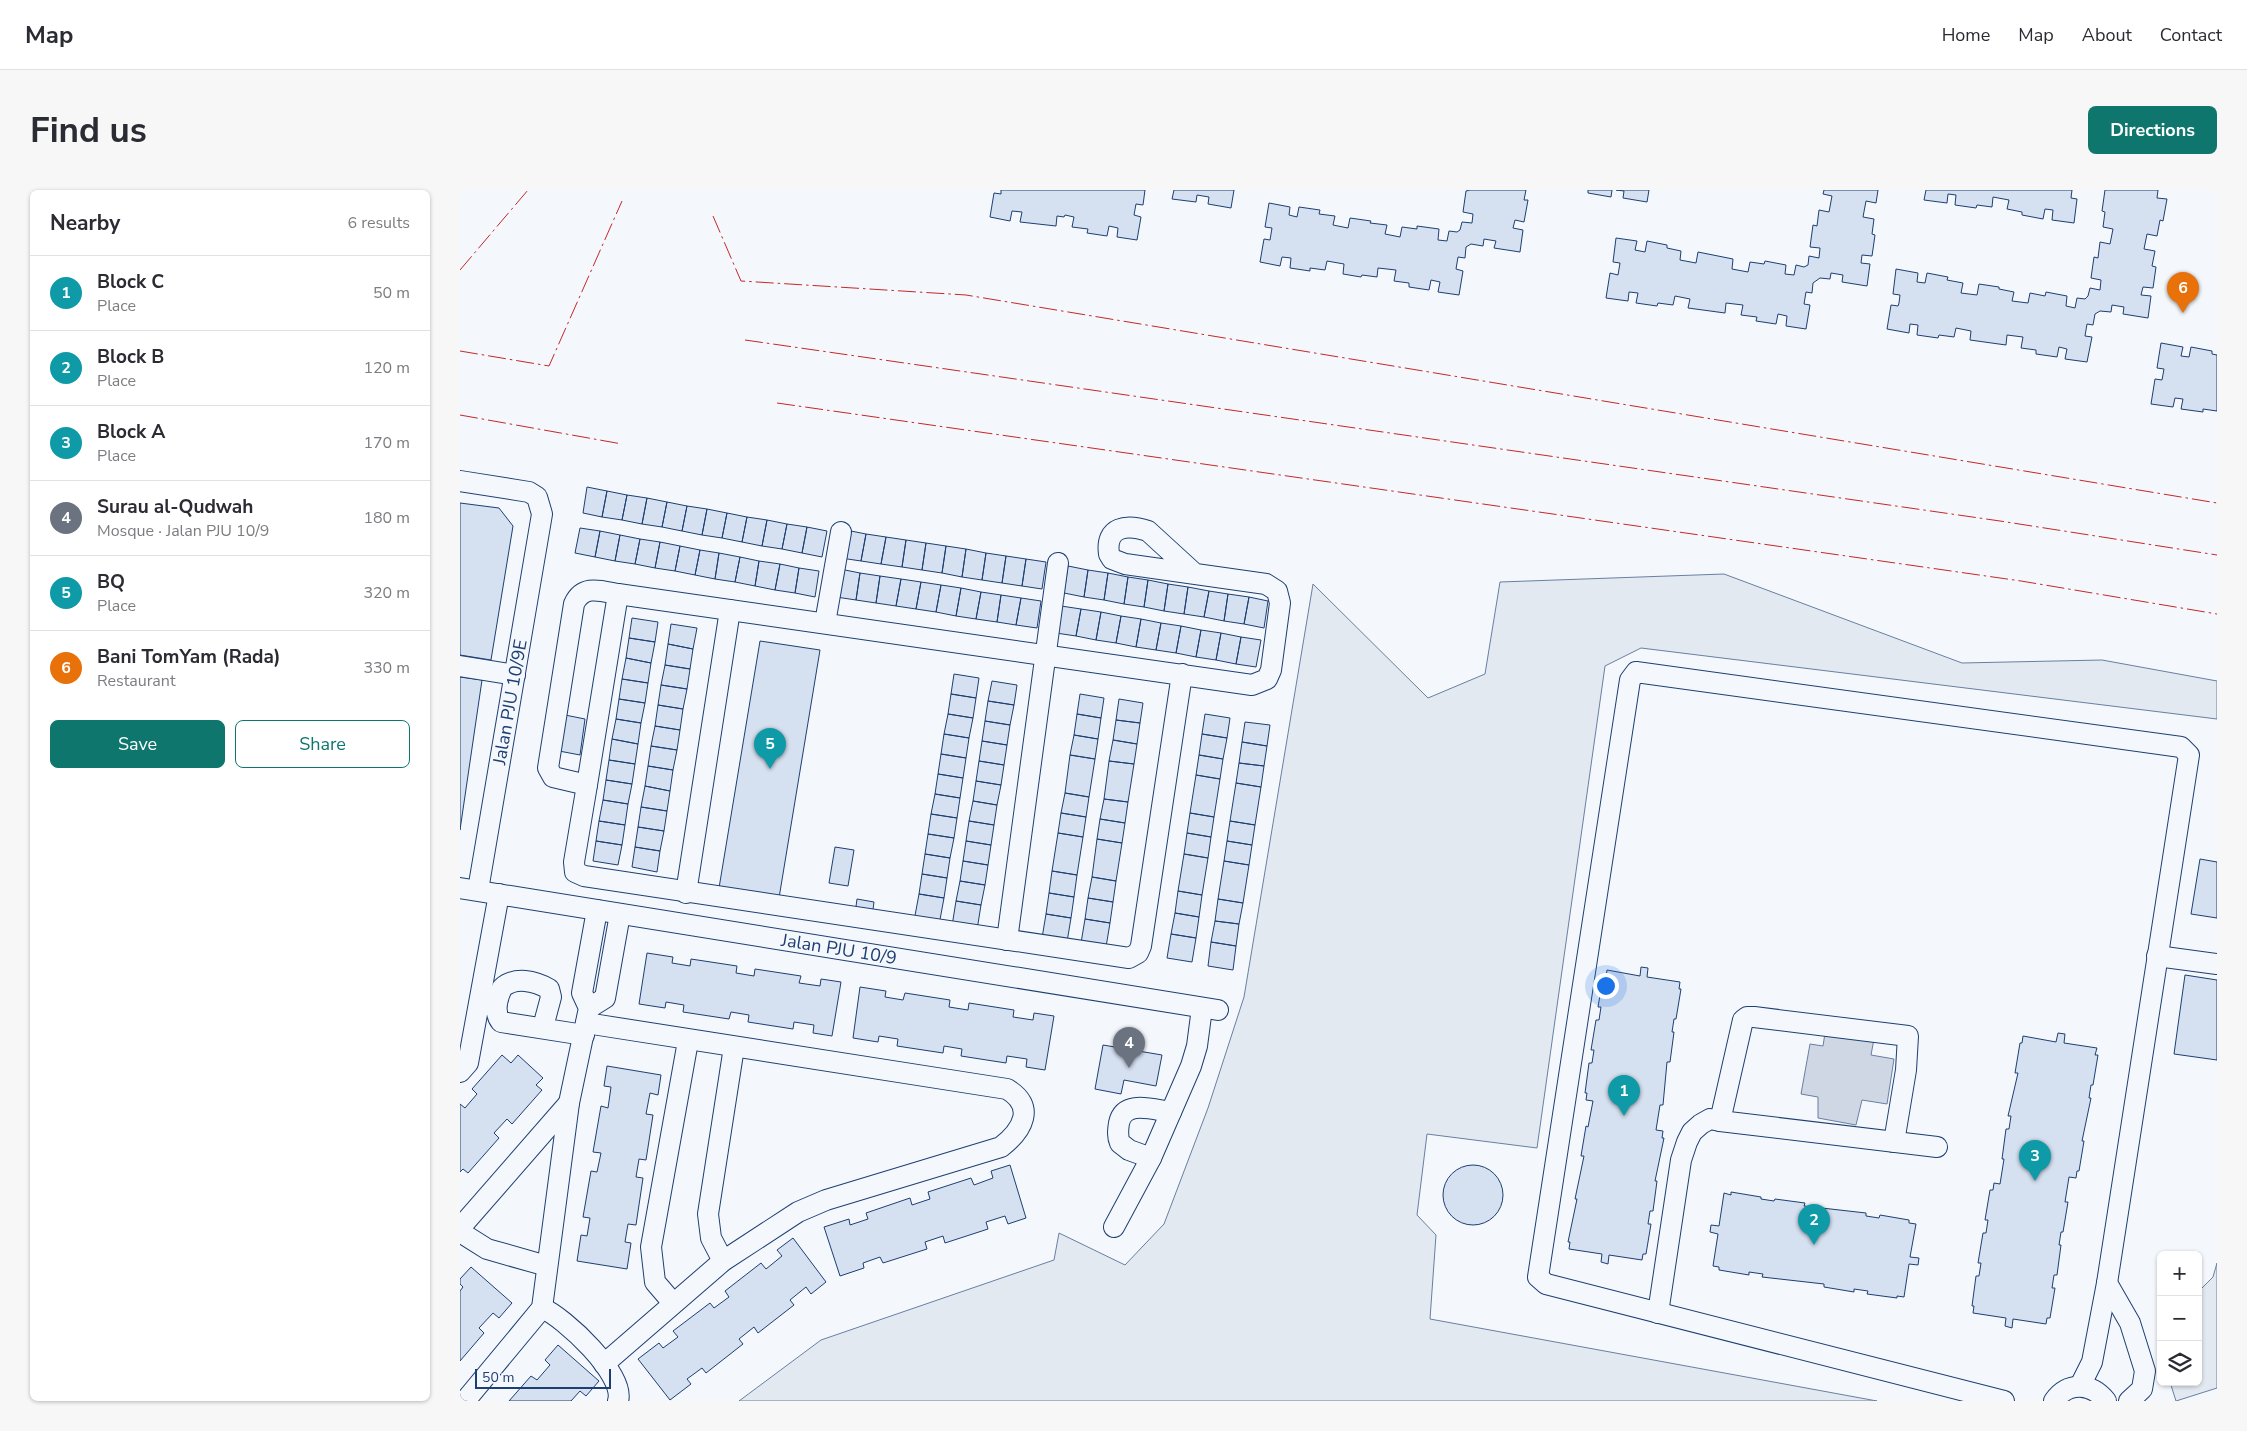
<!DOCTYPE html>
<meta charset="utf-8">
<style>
body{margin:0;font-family:"Nunito Sans",sans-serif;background:#f7f7f7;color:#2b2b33}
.controls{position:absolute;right:15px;bottom:15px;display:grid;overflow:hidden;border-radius:8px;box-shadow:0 1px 4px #0004}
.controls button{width:45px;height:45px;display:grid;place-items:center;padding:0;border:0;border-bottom:1px solid #e1e1e2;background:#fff;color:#2b2b33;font:25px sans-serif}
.scale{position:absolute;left:15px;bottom:12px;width:136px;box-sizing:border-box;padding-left:5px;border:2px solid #1d3f73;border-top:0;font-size:14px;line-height:18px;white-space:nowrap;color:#1d3f73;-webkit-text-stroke:4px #f4f7fb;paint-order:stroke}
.you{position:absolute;left:1145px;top:795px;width:18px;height:18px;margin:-12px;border:4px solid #fff;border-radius:50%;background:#1a73e8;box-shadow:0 0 0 8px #1a73e833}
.badge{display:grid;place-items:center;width:32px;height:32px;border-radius:50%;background:#0f766e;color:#fff;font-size:16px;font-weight:700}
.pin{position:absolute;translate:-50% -41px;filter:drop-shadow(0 1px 2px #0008)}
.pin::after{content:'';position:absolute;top:26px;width:18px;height:15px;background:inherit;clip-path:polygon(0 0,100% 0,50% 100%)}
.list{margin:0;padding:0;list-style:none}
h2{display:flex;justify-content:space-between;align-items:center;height:65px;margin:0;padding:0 20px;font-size:21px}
h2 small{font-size:16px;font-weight:400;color:#7c7c81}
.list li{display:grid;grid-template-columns:32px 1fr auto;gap:15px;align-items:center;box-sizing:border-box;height:75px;padding:0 20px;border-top:1px solid #e1e1e2}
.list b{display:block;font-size:19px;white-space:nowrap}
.list p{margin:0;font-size:16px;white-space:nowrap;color:#7c7c81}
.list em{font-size:16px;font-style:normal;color:#7c7c81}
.actions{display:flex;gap:10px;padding:15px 20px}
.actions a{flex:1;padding:11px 0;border:1px solid #0f766e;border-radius:8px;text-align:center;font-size:18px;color:#0f766e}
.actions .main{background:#0f766e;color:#fff}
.icon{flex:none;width:28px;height:28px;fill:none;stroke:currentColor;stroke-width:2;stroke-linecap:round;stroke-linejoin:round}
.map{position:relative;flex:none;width:1757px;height:1211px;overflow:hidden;border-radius:8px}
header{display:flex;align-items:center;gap:30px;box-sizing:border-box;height:70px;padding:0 25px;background:#fff;border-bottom:1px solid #e1e1e2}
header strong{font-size:24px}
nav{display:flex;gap:28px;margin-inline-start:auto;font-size:18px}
.intro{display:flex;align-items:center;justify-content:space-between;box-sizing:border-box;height:120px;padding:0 30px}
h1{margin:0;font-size:35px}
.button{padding:12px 22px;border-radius:8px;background:#0f766e;color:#fff;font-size:18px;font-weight:700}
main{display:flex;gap:30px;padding:0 30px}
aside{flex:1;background:#fff;border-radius:8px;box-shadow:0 1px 4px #0004}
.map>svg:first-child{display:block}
.green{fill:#e3e9f0;stroke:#687fa3}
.water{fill:#cfd7e4;stroke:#687fa3}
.building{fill:#d5e0f0;stroke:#1d3f73}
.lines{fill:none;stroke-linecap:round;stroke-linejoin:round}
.minor-casing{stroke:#1d3f73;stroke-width:22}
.minor{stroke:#f4f7fb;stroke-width:20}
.power{stroke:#c62828;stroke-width:1;stroke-dasharray:18 4 2.5 4;stroke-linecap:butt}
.labels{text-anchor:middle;stroke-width:4;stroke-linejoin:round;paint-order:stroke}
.street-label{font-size:18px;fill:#1d3f73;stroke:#f4f7fb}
</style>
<header>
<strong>Map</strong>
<nav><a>Home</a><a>Map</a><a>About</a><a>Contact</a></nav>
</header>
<div class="intro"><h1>Find us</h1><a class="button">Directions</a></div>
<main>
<aside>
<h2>Nearby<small>6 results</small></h2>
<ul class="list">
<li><span class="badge" style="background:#0f9aa8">1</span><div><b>Block C</b><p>Place</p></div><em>50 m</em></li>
<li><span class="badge" style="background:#0f9aa8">2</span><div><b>Block B</b><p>Place</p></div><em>120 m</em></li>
<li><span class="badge" style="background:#0f9aa8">3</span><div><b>Block A</b><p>Place</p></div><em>170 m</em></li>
<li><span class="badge" style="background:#6b7280">4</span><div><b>Surau al-Qudwah</b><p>Mosque · Jalan PJU 10/9</p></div><em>180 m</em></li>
<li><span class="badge" style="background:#0f9aa8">5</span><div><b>BQ</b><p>Place</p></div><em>320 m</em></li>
<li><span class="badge" style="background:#e8710a">6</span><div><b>Bani TomYam (Rada)</b><p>Restaurant</p></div><em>330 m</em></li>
</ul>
<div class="actions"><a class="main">Save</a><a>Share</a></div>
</aside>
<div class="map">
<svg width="1757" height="1211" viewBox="0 0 1757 1211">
<rect width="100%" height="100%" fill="#f4f7fb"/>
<path class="green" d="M1264,384L1502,473L1642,470L1757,491V529L1181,458L1145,476L1077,958L967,944L957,1025L976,1045L970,1129L1417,1211H279L361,1150L594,1070L599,1043L665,1075L704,1034L748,918L784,807L853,394L968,508L1025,484L1040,392Z
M1757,1073V1198L1716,1211L1710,1192H1738V1102L1753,1087Z"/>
<path class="water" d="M1367,830L1416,838L1411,865L1434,869L1427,914L1402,910L1396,935L1358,928V907L1341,904L1350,854L1363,856Z"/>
<path class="building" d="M541,0H685L683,15L676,14L674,25L681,27L677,50L657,47L658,38L649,36L647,46L627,43L628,39L612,37L614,27L605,25L604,27L597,26L596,36L560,32L562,22L552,21L550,31L530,27L534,3L541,4Z
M714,0H774L771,18L748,14L749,7L737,5L736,12L712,9Z
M1010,0H1066L1064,10H1068L1064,32L1055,30L1053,38L1063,40L1060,62L1034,58L1036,51L1024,49L1023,56L1011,54L1006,57L1005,68L998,67L996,79L1003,81L999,105L978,102L980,92L971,90L969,100L949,97V93L934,91L936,80L918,78L917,87L902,85L901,87L883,84L884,74L867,71L865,80L850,78V81L830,78L831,68L822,67L820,76L800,72L804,49L810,50L812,38L805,37L809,13L830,17L829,25L837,27L839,17L860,20L859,24L875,26L873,35L888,38L890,28L911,31L910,33L927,35L925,44L940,47L942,37L957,39V36L979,39L978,50L987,51L989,41L997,42L1000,40L1002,32L1012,33L1013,24L1003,22L1006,1Z
M1128,0H1152L1151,7L1128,3Z
M1156,0H1189L1187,12L1163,8L1164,1Z
M1364,0H1418L1416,13L1406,11L1403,27L1414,29L1412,44L1415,45L1412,66L1402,65L1401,73L1410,74L1407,96L1382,92L1383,85L1371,83L1370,89L1360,88L1353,93L1352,103L1346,102L1344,114L1350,115L1346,139L1326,136L1327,126L1318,124L1316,134L1296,131L1297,127L1281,125L1283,115L1266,113L1265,123L1228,118L1230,109L1215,106L1213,115L1198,113L1197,116L1176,113L1178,103L1169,102L1168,111L1146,108L1150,83L1158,85L1160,73L1153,72L1156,48L1177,51L1175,60L1185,62L1187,51L1207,55V58L1221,61L1220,70L1236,73L1238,62L1273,69L1272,79L1288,82L1290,72L1304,74L1305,71L1326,75L1325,84L1334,85L1336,75L1344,77L1348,75L1349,66L1359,68L1360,58L1350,57L1353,35L1357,36L1359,20L1369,22L1372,6L1363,4Z
M1466,0H1612L1611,8L1617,9L1614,33L1592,30L1593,20L1585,19L1583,29L1562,25V22L1547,19L1549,10L1533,7L1532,17L1517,15L1516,18L1495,15L1496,5L1488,4L1487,13L1464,10Z
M1645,0H1698L1697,8L1707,9L1703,31L1700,30L1697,46L1687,44L1684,59L1695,61L1692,76L1696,77L1693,98L1683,97L1681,105L1691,106L1688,128L1663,124L1664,117L1652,115L1651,122L1640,121L1635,124L1633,135L1627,134L1625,146L1632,147L1627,172L1605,169L1607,159L1599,157L1597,167L1576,164V160L1561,158L1563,147L1547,145L1546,155L1510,150L1511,141L1496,138L1494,147L1479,145L1478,148L1457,145L1458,135L1450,134L1449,143L1427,139L1431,115L1438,116L1439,113L1440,105L1433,104L1436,79L1458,83L1457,92L1465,93L1467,83L1488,87L1487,90L1503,93L1501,103L1517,105L1519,94L1539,97V99L1554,102L1552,111L1568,113L1570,103L1585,106L1586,102L1607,106L1606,116L1615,118L1617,108L1625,109L1628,106L1630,98L1640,100L1641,90L1631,88L1634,67L1638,68L1640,52L1650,54L1653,39L1643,37L1645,22L1642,21Z
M1701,153L1723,157L1721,166L1729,167L1731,157L1752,161V164L1757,165V221L1743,219V222L1721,219L1723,209L1715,208L1713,217L1691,214L1695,189L1702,190L1704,179L1697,178Z
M127,297L147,301L142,327L123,323Z
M147,301L167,305L162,330L142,327Z
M167,305L187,308L182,334L162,330Z
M187,308L207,312L202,337L182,334Z
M207,312L227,316L222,341L202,337Z
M0,313L39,318L53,336L31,470L0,465Z
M227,316L247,319L242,345L222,341Z
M247,319L267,323L262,348L242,345Z
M267,323L287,327L282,352L262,348Z
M287,327L307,330L302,356L282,352Z
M307,330L327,334L322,359L302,356Z
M327,334L347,337L342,363L322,359Z
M347,337L367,341L362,367L342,363Z
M120,338L140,341L135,367L115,363Z
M386,340L406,344L401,371L381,368Z
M140,341L160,345L155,371L135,367Z
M406,344L426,347L421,374L401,371Z
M160,345L180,349L175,374L155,371Z
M426,347L446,350L442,377L421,374Z
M180,349L200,352L195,378L175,374Z
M446,350L466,353L462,380L442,377Z
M200,352L220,356L215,381L195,378Z
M466,353L486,356L482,383L462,380Z
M220,356L240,360L235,385L215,381Z
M486,356L506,359L502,387L482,383Z
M506,359L526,363L522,390L502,387Z
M240,360L259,363L255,389L235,385Z
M259,363L280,367L275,392L255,389Z
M526,363L546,366L542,393L522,390Z
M546,366L566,369L562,396L542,393Z
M280,367L299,371L295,396L275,392Z
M566,369L586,372L582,399L562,396Z
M299,371L320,374L315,400L295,396Z
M320,374L339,378L335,403L315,400Z
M608,376L628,380L624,407L604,403Z
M339,378L359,381L355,407L335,403Z
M380,379L400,383L396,410L376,407Z
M628,380L648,383L644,410L624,407Z
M400,383L420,386L416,413L396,410Z
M648,383L668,387L664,414L644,410Z
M420,386L441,389L436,416L416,413Z
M668,387L688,390L684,417L664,414Z
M441,389L461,392L456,419L436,416Z
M688,390L708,394L704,421L684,417Z
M461,392L481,395L476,422L456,419Z
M708,394L728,397L724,424L704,421Z
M481,395L501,398L496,426L476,422Z
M728,397L749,401L744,427L724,424Z
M501,398L521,402L516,429L496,426Z
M749,401L768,404L764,431L744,427Z
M521,402L541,405L537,432L516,429Z
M768,404L789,407L784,434L764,431Z
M541,405L561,408L556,435L537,432Z
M789,407L808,411L804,438L784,434Z
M561,408L581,411L577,438L556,435Z
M601,416L621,419L616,446L596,443Z
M621,419L641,422L636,450L616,446Z
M641,422L661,426L656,453L636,450Z
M661,426L681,429L676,457L656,453Z
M172,428L198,432L195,452L169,448Z
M681,429L701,433L696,460L676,457Z
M701,433L721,436L716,463L696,460Z
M211,434L237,438L233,459L208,454Z
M721,436L741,440L736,467L716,463Z
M741,440L761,443L756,470L736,467Z
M761,443L781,447L776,474L756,470Z
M781,447L801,450L796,477L776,474Z
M169,448L195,452L191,473L166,468Z
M300,451L360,460L319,708L259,698Z
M208,454L233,459L230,479L205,475Z
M166,468L191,473L188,493L162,489Z
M205,475L230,479L227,499L201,495Z
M494,484L519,488L516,508L491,504Z
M0,487L22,490L0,640Z
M162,489L188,493L185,513L159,509Z
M532,491L557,495L554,515L528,511Z
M201,495L227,499L223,519L198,515Z
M491,504L516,508L513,528L488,524Z
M620,504L644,508L641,528L617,524Z
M159,509L185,513L181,533L156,529Z
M659,509L683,513L680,533L656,530Z
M528,511L554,515L550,535L525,531Z
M198,515L223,519L220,540L195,536Z
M488,524L513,528L509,548L484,544Z
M617,524L641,528L638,549L614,545Z
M745,524L770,528L767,548L742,544Z
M105,525L125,529L120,565L99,561Z
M156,529L181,533L178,554L152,549Z
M656,530L680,533L677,554L653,550Z
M525,531L550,535L547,555L522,551Z
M785,532L810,535L807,556L782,552Z
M195,536L220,540L217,560L191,556Z
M484,544L509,548L506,568L481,564Z
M742,544L767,548L763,569L739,565Z
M614,545L638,549L635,569L610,565Z
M152,549L178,554L175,574L149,570Z
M653,550L677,554L674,574L649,571Z
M522,551L547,555L544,575L519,571Z
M782,552L807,556L804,576L779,573Z
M191,556L217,560L213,580L188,576Z
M481,564L506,568L503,588L478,584Z
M610,565L635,569L629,607L605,603Z
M739,565L763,569L760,589L736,585Z
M149,570L175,574L172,594L146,590Z
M519,571L544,575L541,595L516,591Z
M649,571L674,574L668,612L644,609Z
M779,573L804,576L801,597L776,593Z
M188,576L213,580L210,601L185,596Z
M478,584L503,588L500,608L475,604Z
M736,585L760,589L754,627L730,623Z
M146,590L172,594L168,614L143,610Z
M516,591L541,595L537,615L513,611Z
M776,593L801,597L795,635L770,631Z
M185,596L210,601L207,621L181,617Z
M605,603L629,607L626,627L601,623Z
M475,604L500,608L497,628L471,624Z
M644,609L668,612L665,633L640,629Z
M143,610L168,614L165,635L139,631Z
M513,611L537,615L534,635L509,631Z
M181,617L207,621L204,641L178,637Z
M601,623L626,627L623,647L598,643Z
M730,623L754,627L751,647L727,643Z
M471,624L497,628L494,648L468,644Z
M640,629L665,633L662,653L637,649Z
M139,631L165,635L162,655L136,651Z
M509,631L534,635L531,655L506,651Z
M770,631L795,635L792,655L767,651Z
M178,637L204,641L200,661L175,657Z
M598,643L623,647L617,685L592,681Z
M727,643L751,647L748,668L724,664Z
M468,644L494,648L490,668L465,664Z
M637,649L662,653L656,691L632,687Z
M136,651L162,655L158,675L133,671Z
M506,651L531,655L528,675L503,671Z
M767,651L792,655L789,675L764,671Z
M175,657L200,661L197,682L172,677Z
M375,657L394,660L388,696L369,693Z
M465,664L490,668L487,688L462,684Z
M724,664L748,668L742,705L718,701Z
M1740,669L1757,672V728L1731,724Z
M503,671L528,675L525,695L500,691Z
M764,671L789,675L783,713L758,709Z
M592,681L617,685L614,707L589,703Z
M462,684L487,688L484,708L459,704Z
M632,687L656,691L653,712L628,708Z
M500,691L525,695L521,715L496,711Z
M718,701L742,705L739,727L715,723Z
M589,703L614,707L611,728L586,724Z
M459,704L484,708L479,735L454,731Z
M628,708L653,712L650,733L625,729Z
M397,709L414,712L412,727L395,724Z
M758,709L783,713L779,734L755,731Z
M496,711L521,715L517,740L492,736Z
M715,723L739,727L736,748L711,744Z
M586,724L611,728L607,752L582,748Z
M625,729L650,733L646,757L621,753Z
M755,731L779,734L776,756L751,752Z
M711,744L736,748L732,772L707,768Z
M751,752L776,756L773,780L748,776Z
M187,763L213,767L212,773L230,776L231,769L277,776L276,783L294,786L295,779L341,786L339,793L360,796L361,789L381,792L372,846L353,843L354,835L334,832L333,839L288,832L289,825L271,822L269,829L223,822L224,815L206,812L205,818L179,814Z
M1181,777L1188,778L1187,787L1220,792L1219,799H1221L1216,829H1214L1212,842H1214L1210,872H1207L1203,915H1200L1196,940L1203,941L1202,948H1204L1195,991H1197L1193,1021H1190L1188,1034H1191L1186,1064H1183L1182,1070L1149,1065L1148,1074L1141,1072L1142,1064L1109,1059L1110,1052H1108L1117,1009H1115L1124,966H1121L1126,936L1128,937L1133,911L1126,910L1127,903H1125L1129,873H1132L1134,860H1131L1136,830H1139L1141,817H1138L1143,787H1146L1147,780L1180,786Z
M1725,785L1757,790V870L1714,864Z
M400,797L426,801L425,807L443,810L445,803L490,810L489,817L508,820L509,813L554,820L553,827L573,830L574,823L594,826L585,880L566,877L567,869L547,866L546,873L501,866L502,859L484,856L483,863L437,856L438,849L419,846L418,852L393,848Z
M1598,843L1605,844L1604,853L1637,858L1635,865H1638L1633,895H1631L1629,908H1631L1622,951H1624L1619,981H1617L1616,988L1609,987L1605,1012H1608L1603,1042H1601L1599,1055H1601L1597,1085H1594L1592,1098H1595L1590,1128H1587L1586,1134L1553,1129L1552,1138L1545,1136L1546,1128L1513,1123L1514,1116H1512L1516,1086H1519L1521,1073H1518L1523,1043H1526L1528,1030H1525L1530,1000H1533L1534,993L1540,994L1544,969H1542L1546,939H1549L1551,926H1548L1558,883H1555L1560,853H1562L1563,846L1596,852Z
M643,855L702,865L696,896L664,890L661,904L635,899Z
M42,865L51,873L58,865L83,888L76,895L82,900L52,934L47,929L34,943L39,948L8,983L3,979L0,982V914L5,918L17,904L12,899Z
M147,876L201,885L198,905L190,903L186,924L193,925L186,970L179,969L176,987L183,988L176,1035L168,1034L165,1052L171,1053L167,1079L117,1071L121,1045L127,1046L130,1028L123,1027L131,981L137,982L141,963L133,962L141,916L148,918L151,897L144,896Z
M983 1005a30 30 0 1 1 60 0a30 30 0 1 1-60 0Z
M550,975L566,1028L548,1034L545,1026L526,1032L528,1039L485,1053L483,1046L465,1052L467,1059L423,1073L420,1067L403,1073L404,1078L380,1086L364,1037L389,1029L390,1035L408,1029L406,1023L450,1008L452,1015L470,1009L468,1002L511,988L514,995L533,988L531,981Z
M1271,1002L1301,1007V1009L1314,1011L1315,1009L1345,1013L1344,1016L1406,1023V1026L1419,1028L1420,1025L1449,1030V1033L1456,1034L1450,1067L1459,1068L1458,1075L1449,1074L1444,1107L1437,1106V1108L1407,1104L1408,1101L1394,1099V1102L1364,1097V1094L1302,1087L1303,1084L1289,1082V1085L1259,1080V1077L1253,1076L1258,1044L1250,1042L1251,1035L1259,1036L1264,1003L1271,1005Z
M333,1048L366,1092L351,1104L346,1097L330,1110L334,1115L298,1143L294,1137L279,1149L283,1154L246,1183L242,1178L227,1189L231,1194L210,1210L178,1169L199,1153L203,1158L218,1147L213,1141L250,1113L254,1118L269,1107L265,1101L301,1073L306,1079L322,1066L317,1060Z
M11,1077L52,1113L39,1128L33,1123L19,1138L24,1143L0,1171V1101L3,1097L0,1094V1089Z
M98,1155L139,1191L126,1206L120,1201L111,1211H49L71,1186L77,1190L90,1175L85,1170Z"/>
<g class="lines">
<defs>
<g id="minor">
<path d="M0,291L69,302L77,307L82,324L18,700"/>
<path d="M365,433L381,342"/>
<path d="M0,476L55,485"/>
<path d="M722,484L681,756L678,763L669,768L124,686L115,682L114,672L127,595L93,587L88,578L114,414C123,394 141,401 158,404L792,495L807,489L811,480L820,413L817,401L806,394L665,374L652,369L649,364C645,336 667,334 688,341L735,384"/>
<path d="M127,595L158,404"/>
<path id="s1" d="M0,698L758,820"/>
<path d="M226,703L270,420"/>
<path d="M547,750L598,373"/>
<path d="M1697,766L1757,774"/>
<path d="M129,818L145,808L160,724"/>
<path d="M126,833L547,899C576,916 563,940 541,957L366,1010L338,1022L263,1071L144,1174"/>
<path d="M83,837L91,807L89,799C75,791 55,786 42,798C37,809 33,822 41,832L124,845"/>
<path d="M0,882L8,873L39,704"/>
<path d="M1260,931L1283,830L1287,827H1294L1448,846L1446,880L1434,952"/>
<path d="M691,968L669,960L660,953C657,946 658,940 659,933C664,909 694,920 711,922"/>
<path d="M654,1037L691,968L731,876L737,856L742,818"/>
<path d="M0,1038L109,913"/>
<path d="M0,1042L27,1059L87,1076"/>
<path d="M263,1071L251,1048L248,1024L274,857"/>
<path d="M1647,1093L1670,1133L1685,1181L1682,1199L1669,1211"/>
<path d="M213,1113L195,1092L191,1057L228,851"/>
<path d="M82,1118C104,1127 166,1185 158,1211"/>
<path d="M1198,1123L1221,970L1227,952L1232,942L1241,934L1250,929L1260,931L1477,957"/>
<path d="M5,1211L82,1118L109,913L129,818L122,803L137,720"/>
<path d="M1544,1211L1086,1094L1078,1087L1170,490L1176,482L1721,557L1729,565L1647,1093L1632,1172L1620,1196"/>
<path d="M1594,1211C1608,1191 1632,1193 1646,1211"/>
</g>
</defs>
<use href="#minor" class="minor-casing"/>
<use href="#minor" class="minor"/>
<path class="power" d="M253,26L281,91L506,105L1757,313
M0,80L68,0
M285,150L1540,331L1757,365
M0,161L89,176L162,11
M317,213L1561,391L1757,424
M0,225L162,254"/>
</g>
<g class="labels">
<g class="street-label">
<text transform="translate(50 512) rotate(-80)" y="6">Jalan PJU 10/9E</text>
<text dy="6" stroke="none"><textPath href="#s1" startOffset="384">Jalan PJU 10/9</textPath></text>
</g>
</g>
</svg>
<div class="controls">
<button>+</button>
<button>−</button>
<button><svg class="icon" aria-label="layers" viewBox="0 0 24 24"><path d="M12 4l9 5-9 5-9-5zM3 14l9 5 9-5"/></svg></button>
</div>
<div class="scale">50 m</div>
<div class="you"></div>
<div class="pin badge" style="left:1164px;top:926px;background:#0f9aa8">1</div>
<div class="pin badge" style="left:1354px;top:1055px;background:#0f9aa8">2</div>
<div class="pin badge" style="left:1575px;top:991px;background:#0f9aa8">3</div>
<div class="pin badge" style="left:669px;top:878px;background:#6b7280">4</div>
<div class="pin badge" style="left:310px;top:579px;background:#0f9aa8">5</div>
<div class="pin badge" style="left:1723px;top:123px;background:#e8710a">6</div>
</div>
</main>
